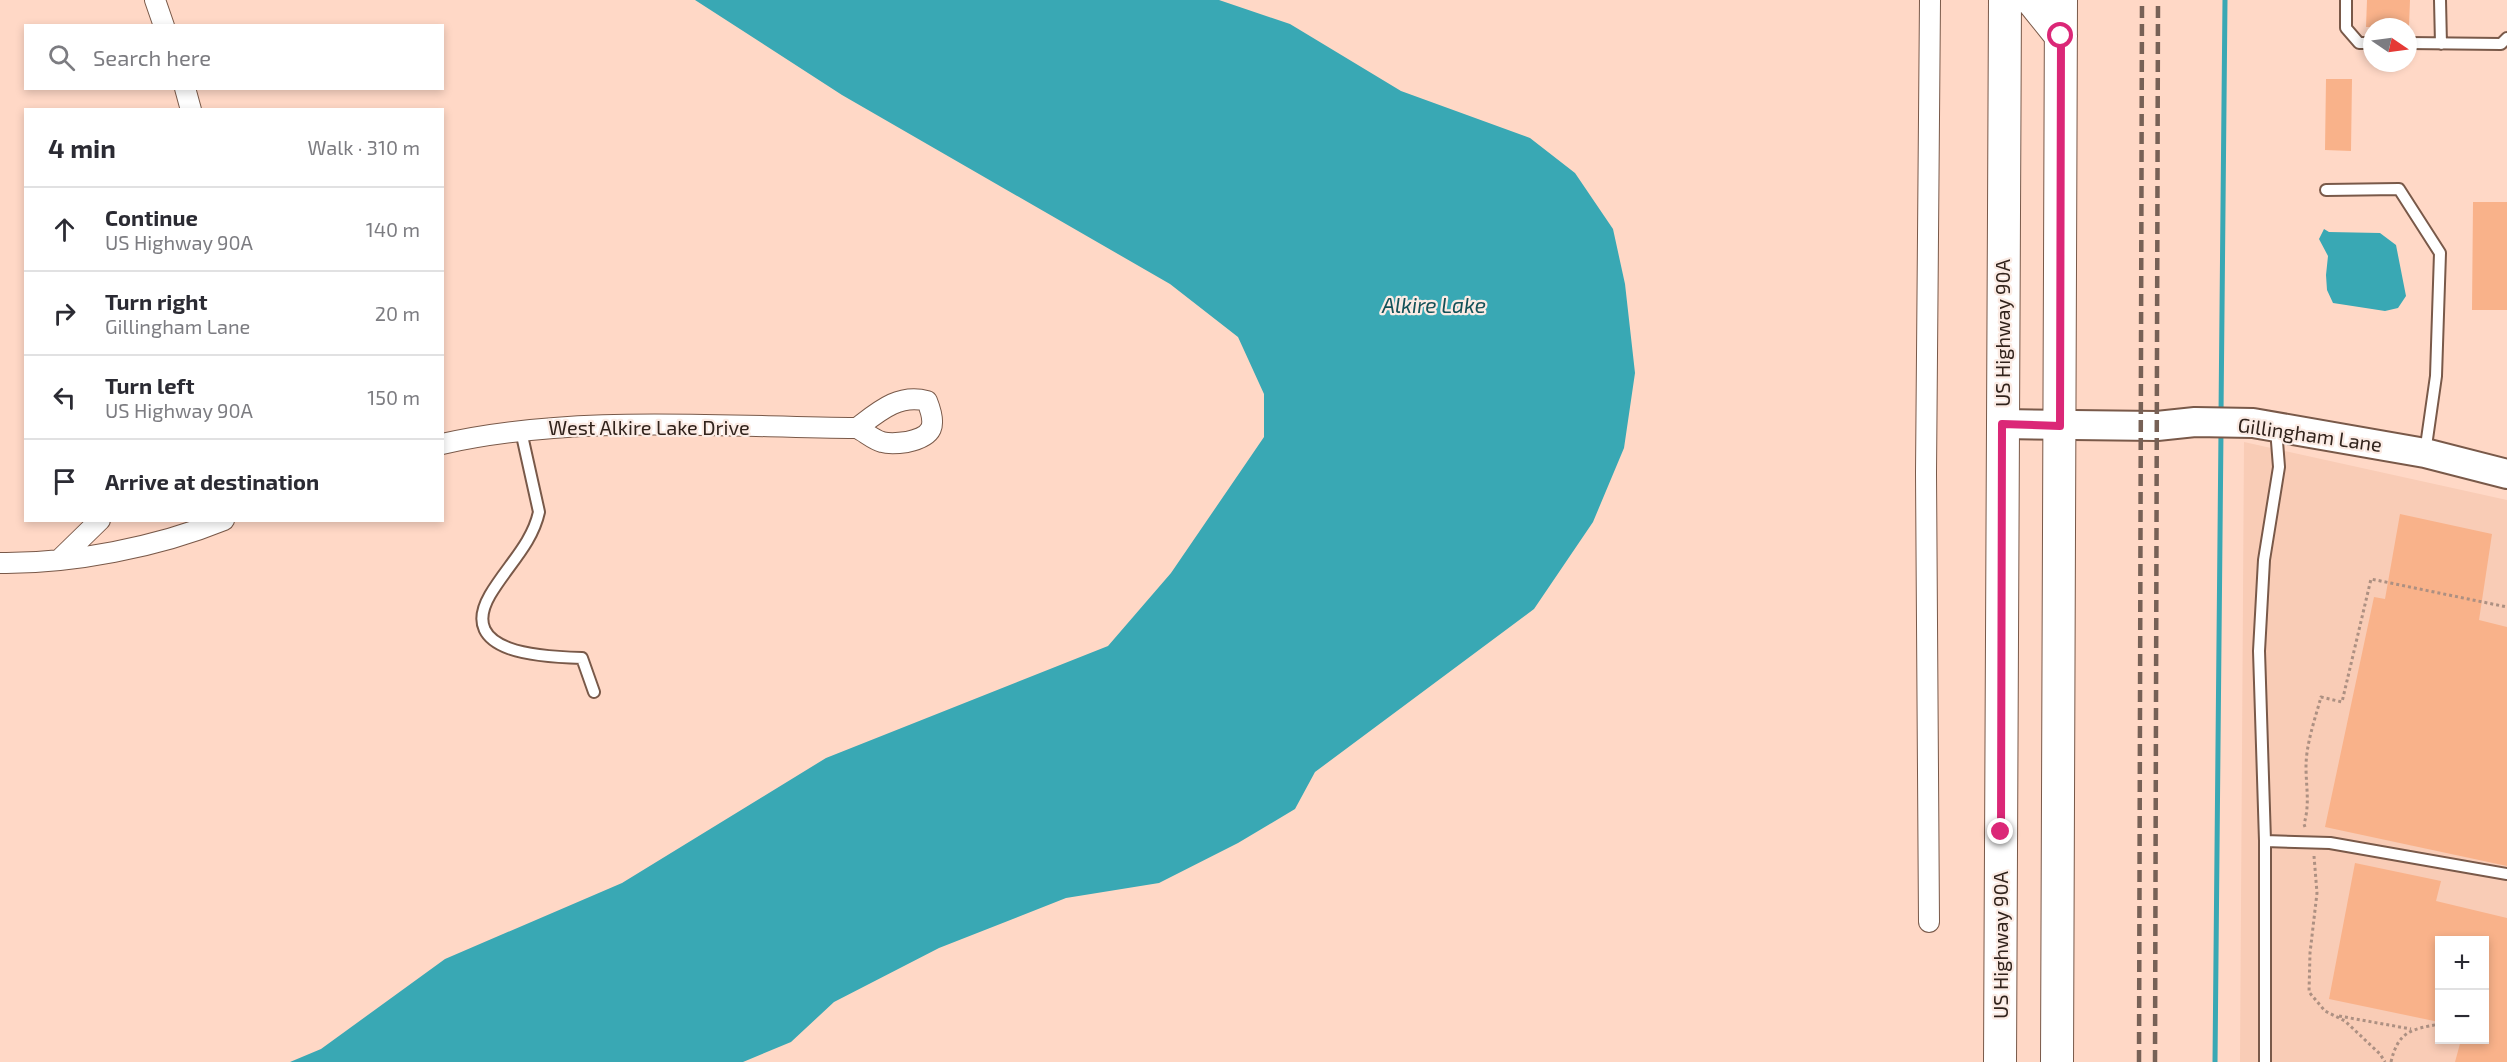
<!DOCTYPE html>
<meta charset="utf-8">
<style>
body{margin:0;font-family:"Exo 2",sans-serif;background:#f7f7f7;color:#2b2b33}
.controls{position:absolute;right:18px;bottom:18px;display:grid;overflow:hidden;border-radius:0px;box-shadow:0 3px 9px #0003}
.controls button{width:54px;height:54px;display:grid;place-items:center;padding:0;border:0;border-bottom:2px solid #e1e1e2;background:#fff;color:#2b2b33;font:30px sans-serif}
.compass{position:absolute;left:2363px;top:18px;width:54px;height:54px;border-radius:50%;background:#fff;box-shadow:0 3px 9px #0003;rotate:103deg}
.stop{position:absolute;width:18px;height:18px;margin:-14px;border:4px solid #db2777;border-radius:50%;background:#fff}
.stop.end{background:#db2777;border-color:#fff;box-shadow:0 2px 6px #0008}
.list{margin:0;padding:0;list-style:none}
h2{display:flex;justify-content:space-between;align-items:center;height:78px;margin:0;padding:0 24px;font-size:26px}
h2 small{font-size:20px;font-weight:400;color:#7c7c81}
.list li{display:grid;grid-template-columns:39px 1fr auto;gap:18px;align-items:center;box-sizing:border-box;height:84px;padding:0 24px;border-top:2px solid #e1e1e2}
.list b{display:block;font-size:22px;white-space:nowrap}
.list p{margin:0;font-size:20px;white-space:nowrap;color:#7c7c81}
.list em{font-size:20px;font-style:normal;color:#7c7c81}
.icon{flex:none;width:33px;height:33px;fill:none;stroke:currentColor;stroke-width:2;stroke-linecap:round;stroke-linejoin:round}
.map{position:relative;flex:none;width:2507px;height:1062px;overflow:hidden}
.search{position:absolute;background:#fff;box-shadow:0 3px 9px #0003;left:24px;top:24px;width:420px;height:66px;display:flex;align-items:center;gap:15px;box-sizing:border-box;padding:0 21px;border-radius:0px;color:#7c7c81;font-size:22px}
.panel{position:absolute;background:#fff;box-shadow:0 3px 9px #0003;left:24px;top:108px;width:420px;height:414px;border-radius:0px}
.map>svg:first-child{display:block}
.built{fill:#f9ccb6;fill-rule:evenodd}
.water{fill:#39a8b4}
.lines{fill:none;stroke-linecap:round;stroke-linejoin:round}
.stream{stroke:#39a8b4;stroke-width:5}
.building{fill:#f9b28a}
.lane-casing{stroke:#795949;stroke-width:14}
.street-casing{stroke:#795949;stroke-width:22}
.secondary-casing{stroke:#795949;stroke-width:32}
.primary-casing{stroke:#795949;stroke-width:34}
.path{stroke:#ad9082;stroke-width:3;stroke-dasharray:3 3;stroke-linecap:butt}
.lane{stroke:#fff;stroke-width:10}
.street{stroke:#fff;stroke-width:20}
.secondary{stroke:#fff;stroke-width:28}
.primary{stroke:#fff;stroke-width:32}
.rail{stroke:#776156;stroke-width:4.5;stroke-dasharray:12 6;stroke-linecap:butt}
.route{stroke:#db2777;stroke-width:8}
.labels{text-anchor:middle;stroke-width:4.5;stroke-linejoin:round;paint-order:stroke}
.street-label{font-size:20px;fill:#31231c;stroke:#fbebe4}
.water-label{font-size:21px;font-style:italic;fill:#125158;stroke:#fbebe4}
</style>
<div class="map">
<svg width="2507" height="1062" viewBox="0 0 2507 1062">
<rect width="100%" height="100%" fill="#ffd8c6"/>
<path class="built" d="M2244,442L2507,500V1062H2240ZM2440,940H2484V1040H2440Z"/>
<path class="water" d="M695,0H1219L1290,24L1401,91L1530,138L1575,173L1613,229L1625,284L1635,373L1624,448L1593,522L1534,609L1315,772L1295,809L1238,843L1159,883L1066,898L939,948L834,1002L791,1042L743,1062H290L321,1049L445,959L622,883L826,758L1108,646L1171,573L1264,437V394L1238,337L1170,284L842,95Z
M2324,229L2329,232L2380,233L2396,245L2406,296L2398,308L2385,311L2333,303L2327,290L2326,275L2328,256L2319,239Z"/>
<g class="lines">
<path class="stream" d="M2221,415L2225,0
M2215,1062L2221,431"/>
</g>
<path class="building" d="M2367,0H2410L2409,27H2366Z
M2326,79H2352L2351,151L2325,150Z
M2473,202H2507V310H2472Z
M2400,514L2492,534L2479,620L2507,627V866L2325,827L2374,597L2385,599Z
M2355,863L2441,881L2436,901L2507,918V1062H2455L2461,1040H2484V940H2439V1022L2329,999Z"/>
<g class="lines">
<defs>
<path id="lane" d="M2346,0V28L2359,43H2372
M2440,0L2441,44
M2408,43L2501,44L2507,38
M2326,190L2399,189L2440,253L2436,376L2425,453
M521,431L539,512C532,544 507,566 490,595C456,654 544,657 582,658L594,692
M2265,841L2330,843L2507,874
M2265,1062V841L2259,651L2264,560L2279,467L2276,429"/>
<path id="street" d="M155,0L164,26
M185,88L191,110
M442,444C574,414 722,427 857,428C865,432 874,440 882,442C889,444 900,443 907,442C934,436 937,426 927,401C899,393 878,412 857,428
M59,560L100,520
M0,563C71,564 158,547 224,520
M1929,922L1926,473L1930,0"/>
<path id="secondary" d="M2002,424L2157,426L2195,422L2253,423L2425,453L2507,474"/>
<path id="primary" d="M2032,0L2061,36
M2000,1062L2005,0
M2057,1062L2061,0"/>
</defs>
<use href="#lane" class="lane-casing"/>
<use href="#street" class="street-casing"/>
<use href="#secondary" class="secondary-casing"/>
<use href="#primary" class="primary-casing"/>
<path class="path" d="M2305,827L2304,824C2310,804 2306,787 2306,767C2306,744 2315,719 2321,697L2342,702L2371,579L2507,607
M2314,856L2317,893L2310,953L2309,992L2325,1011L2345,1021L2380,1054L2385,1062
M2339,1016L2411,1029
M2391,1062C2398,1031 2412,1029 2440,1024"/>
<use href="#lane" class="lane"/>
<use href="#street" class="street"/>
<use href="#secondary" class="secondary"/>
<use href="#primary" class="primary"/>
<path class="rail" d="M2139,1062L2142,0
M2155,1062L2158,0"/>
</g>
<g class="lines">
<path class="route" d="M2001,832L2002,424L2060,426L2061,36"/>
</g>
<g class="labels">
<g class="street-label">
<text transform="translate(2003 333) rotate(-90)" y="7">US Highway 90A</text>
<text x="649" y="435">West Alkire Lake Drive</text>
<text transform="translate(2310 435) rotate(8)" y="7">Gillingham Lane</text>
<text transform="translate(2001 945) rotate(-90)" y="7">US Highway 90A</text>
</g>
<g class="water-label">
<text x="1434" y="313">Alkire Lake</text>
</g>
</g>
</svg>
<div class="controls">
<button>+</button>
<button>−</button>
</div>
<svg class="compass" viewBox="-18 -18 36 36"><path d="M0-13l5 13h-10z" fill="#e53935"/><path d="M0 13l5-13h-10z" fill="#7c7c81"/></svg>
<div class="stop" style="left:2061px;top:36px"></div>
<div class="stop end" style="left:2001px;top:832px"></div>
<div class="search"><svg class="icon" aria-label="search" viewBox="0 0 24 24"><circle cx="10" cy="10" r="6"/><path d="M15 15l6 6"/></svg>Search here</div>
<section class="panel">
<h2>4 min<small>Walk · 310 m</small></h2>
<ul class="list">
<li><svg class="icon" aria-label="ahead" viewBox="0 0 24 24"><path d="M12 20V5M6 11l6-6 6 6"/></svg><div><b>Continue</b><p>US Highway 90A</p></div><em>140 m</em></li>
<li><svg class="icon" aria-label="right" viewBox="0 0 24 24"><path d="M7 20v-9h11M14 6l5 5-5 5"/></svg><div><b>Turn right</b><p>Gillingham Lane</p></div><em>20 m</em></li>
<li><svg class="icon" aria-label="left" viewBox="0 0 24 24"><path d="M17 20v-9H6M10 6l-5 5 5 5"/></svg><div><b>Turn left</b><p>US Highway 90A</p></div><em>150 m</em></li>
<li><svg class="icon" aria-label="arrive" viewBox="0 0 24 24"><path d="M6 21V4h12l-3 4 3 4H6"/></svg><div><b>Arrive at destination</b></div></li>
</ul>
</section>
</div>
